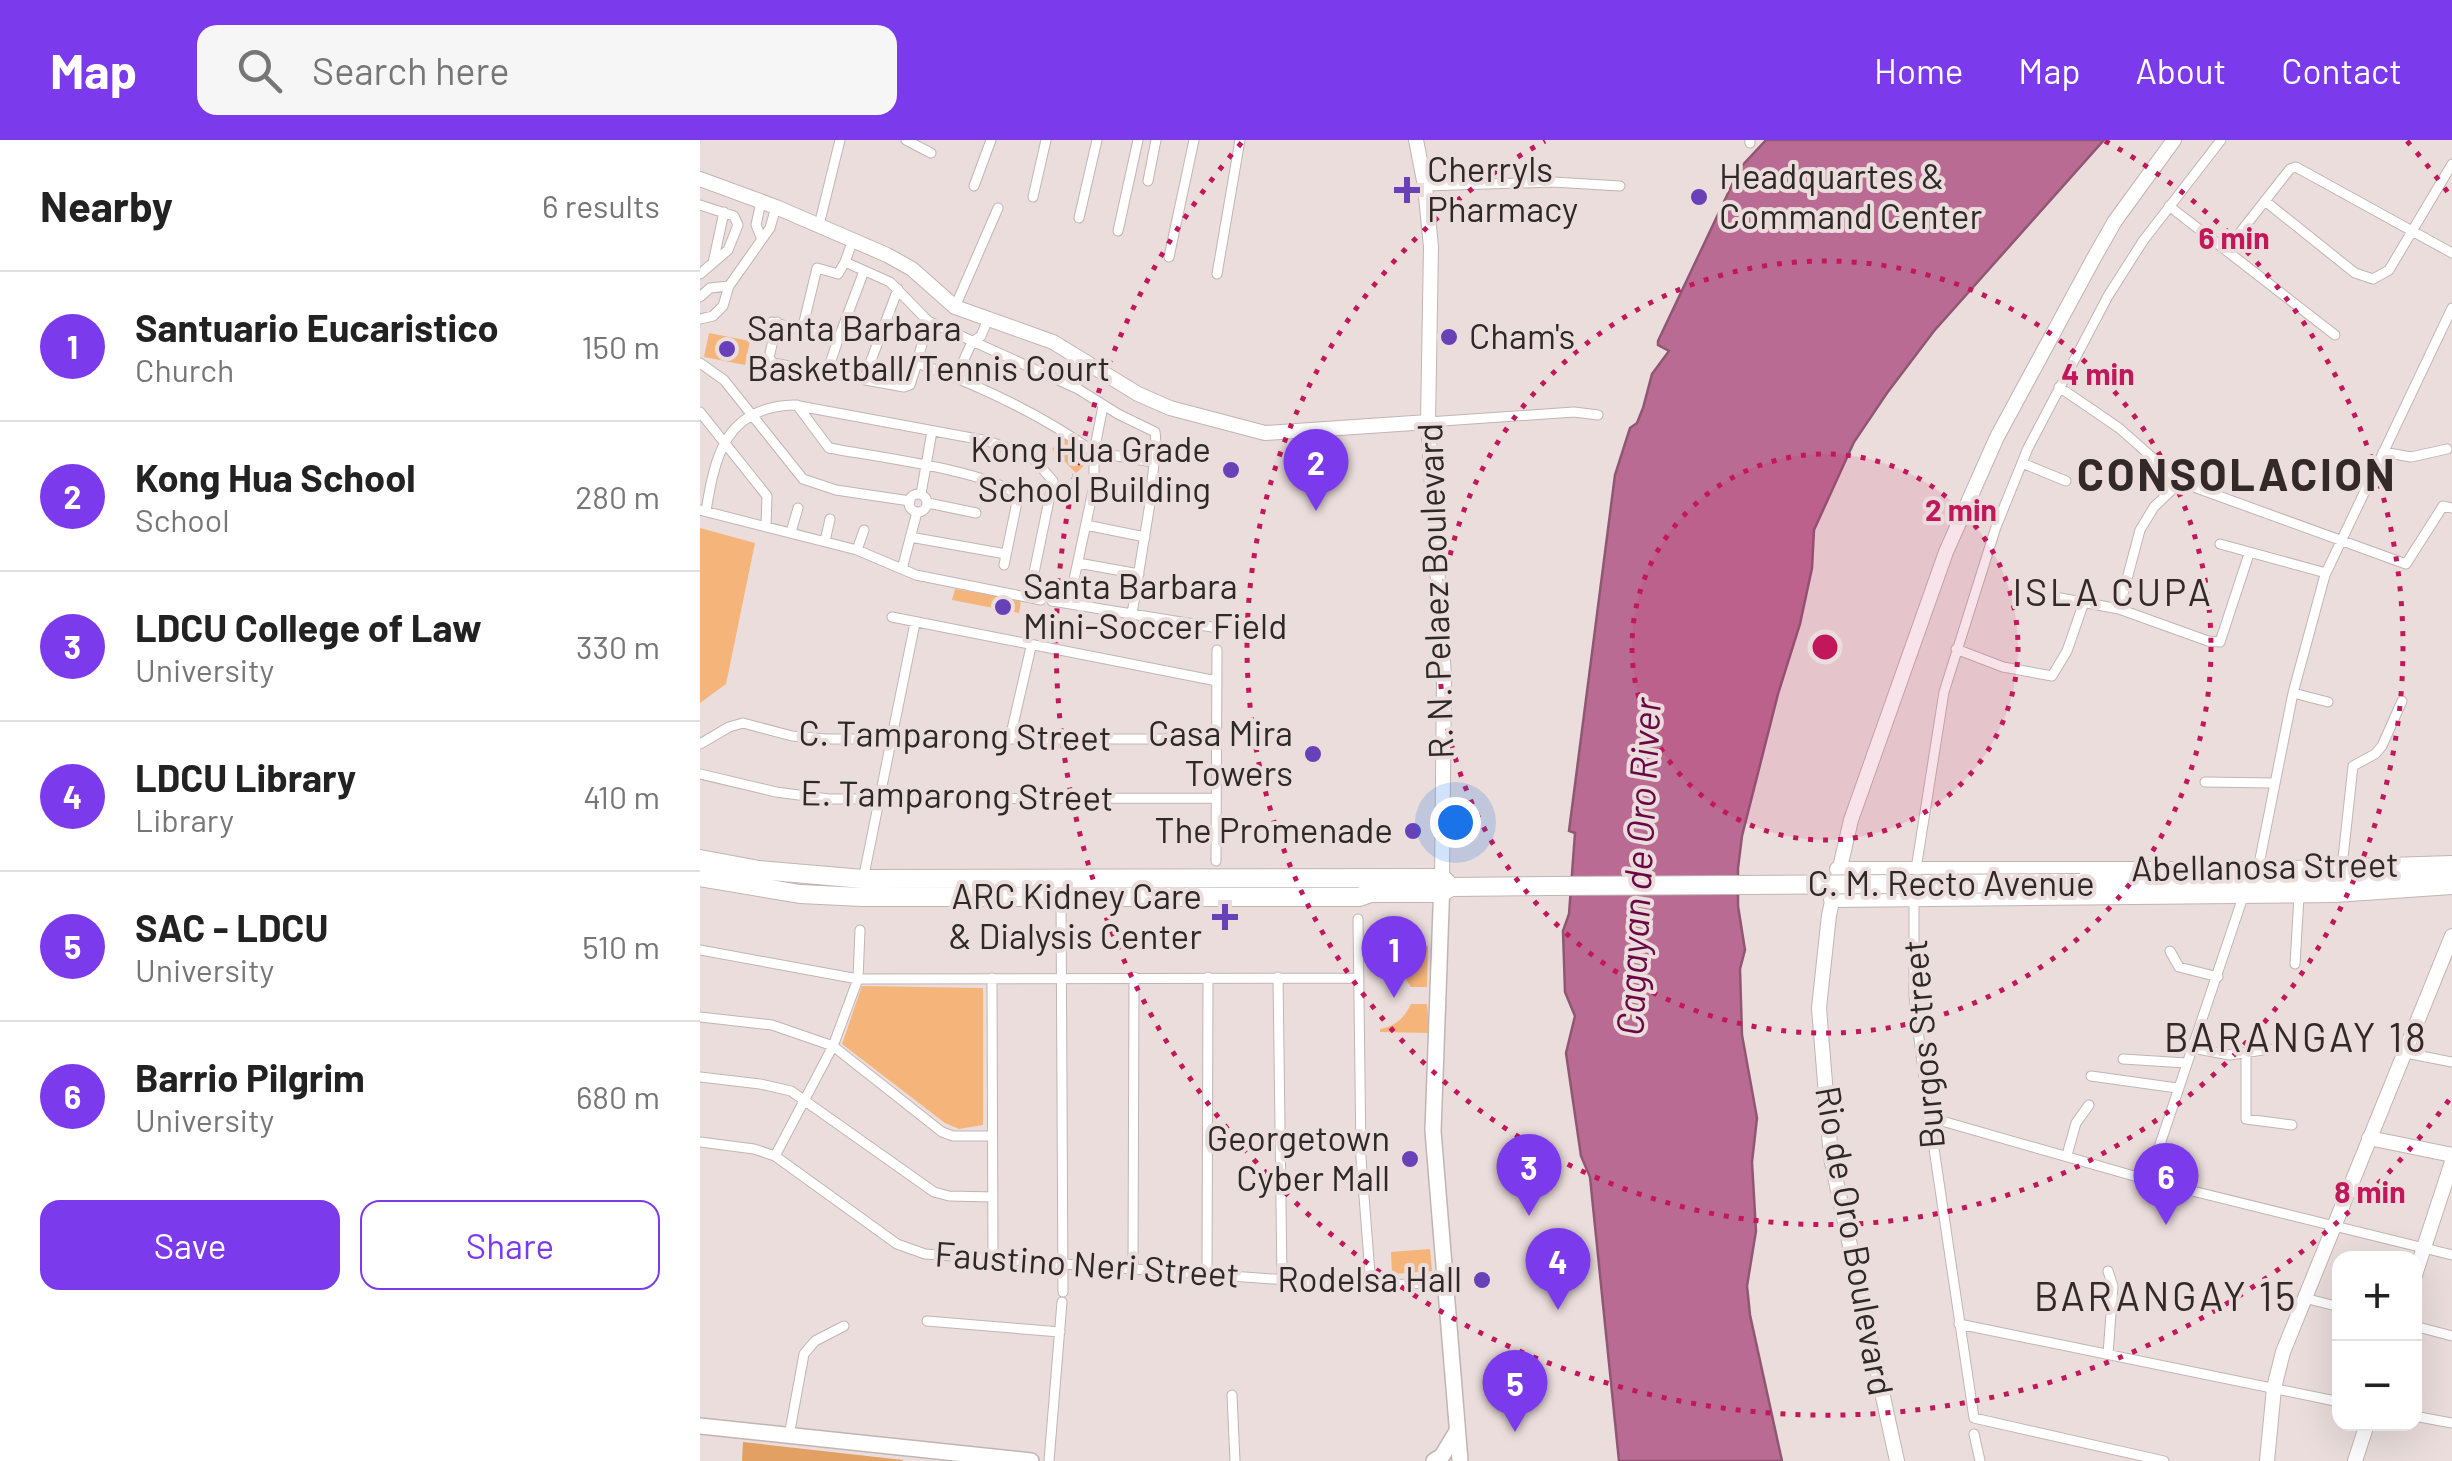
<!DOCTYPE html>
<meta charset="utf-8">
<style>
body{margin:0;font-family:Barlow,sans-serif;background:#f6f6f6;color:#222}
.controls{position:absolute;right:30px;bottom:30px;display:grid;overflow:hidden;border-radius:20px;box-shadow:0 10px 40px #0002}
.controls button{width:90px;height:90px;display:grid;place-items:center;padding:0;border:0;border-bottom:2px solid #e0e0e0;background:#fff;color:#222;font:50px sans-serif}
.you{position:absolute;left:755px;top:682px;width:35px;height:35px;margin:-25px;border:8px solid #fff;border-radius:50%;background:#1a73e8;box-shadow:0 0 0 15px #1a73e833}
.badge{display:grid;place-items:center;width:65px;height:65px;border-radius:50%;background:#7c3aed;color:#fff;font-size:32px;font-weight:700}
.pin{position:absolute;translate:-50% -82px;filter:drop-shadow(0 2px 5px #0008)}
.pin::after{content:'';position:absolute;top:52px;width:35px;height:30px;background:inherit;clip-path:polygon(0 0,100% 0,50% 100%)}
.list{margin:0;padding:0;list-style:none}
h2{display:flex;justify-content:space-between;align-items:center;height:130px;margin:0;padding:0 40px;font-size:42px}
h2 small{font-size:32px;font-weight:400;color:#767676}
.list li{display:grid;grid-template-columns:65px 1fr auto;gap:30px;align-items:center;box-sizing:border-box;height:150px;padding:0 40px;border-top:2px solid #e0e0e0}
.list b{display:block;font-size:38px;white-space:nowrap}
.list p{margin:0;font-size:32px;white-space:nowrap;color:#767676}
.list em{font-size:32px;font-style:normal;color:#767676}
.actions{display:flex;gap:20px;padding:30px 40px}
.actions a{flex:1;padding:22px 0;border:2px solid #7c3aed;border-radius:20px;text-align:center;font-size:35px;color:#7c3aed}
.actions .main{background:#7c3aed;color:#fff}
.icon{flex:none;width:55px;height:55px;fill:none;stroke:currentColor;stroke-width:2;stroke-linecap:round;stroke-linejoin:round}
.map{position:relative;flex:none;width:1752px;height:1321px;overflow:hidden}
header{display:flex;align-items:center;gap:60px;box-sizing:border-box;height:140px;padding:0 50px;background:#7c3aed;color:#fff}
header strong{font-size:48px}
nav{display:flex;gap:55px;margin-inline-start:auto;font-size:35px}
.search{width:700px;height:90px;background:#f6f6f6;display:flex;align-items:center;gap:25px;box-sizing:border-box;padding:0 35px;border-radius:20px;color:#767676;font-size:38px}
main{display:flex}
aside{flex:1;background:#fff}
.map>svg:first-child{display:block}
.green{fill:#f5b57a}
.forest{fill:#e2a062}
.water{fill:#ba6b93;stroke:#905773;stroke-width:2.5}
.lines{fill:none;stroke-linecap:round;stroke-linejoin:round}
.street-casing{stroke:#c1b5b3;stroke-width:11}
.secondary-casing{stroke:#c1b5b3;stroke-width:16}
.primary-casing{stroke:#c1b5b3;stroke-width:18}
.highway-casing{stroke:#c1b5b3;stroke-width:20}
.street{stroke:#fff;stroke-width:9}
.secondary{stroke:#fff;stroke-width:14}
.primary{stroke:#fff;stroke-width:15}
.highway{stroke:#fff;stroke-width:18}
.highway-bridge-casing{stroke:#c1b5b3;stroke-width:20;stroke-linecap:butt}
.highway-bridge{stroke:#fff;stroke-width:18}
.ring{fill:none;stroke:#c2185b;stroke-width:5;stroke-dasharray:5 10}
.poi-dot{fill:#6840b8;stroke:#eadddb;stroke-width:4}
.labels{text-anchor:middle;stroke-width:8;stroke-linejoin:round;paint-order:stroke}
.poi-label{font-size:35px;fill:#2e2929;stroke:#eadddb;text-anchor:end}
.street-label{font-size:35px;fill:#2e2929;stroke:#eadddb}
.neighbourhood-label{font-size:38px;letter-spacing:2.5px;fill:#332928;stroke:#eadddb}
.water-label{font-size:38px;font-style:italic;fill:#6b0646;stroke:#eadddb}
.quarter-label{font-size:40px;letter-spacing:2.5px;fill:#332928;stroke:#eadddb}
.district-label{font-size:45px;font-weight:bold;letter-spacing:2.5px;fill:#332928;stroke:#eadddb}
.centre{fill:#c2185b;stroke:#eadddb;stroke-width:5}
.ring-label{font-size:30px;text-anchor:middle;font-weight:bold;fill:#c2185b;stroke:#eadddb;stroke-width:8;stroke-linejoin:round;paint-order:stroke}
</style>
<header>
<strong>Map</strong>
<div class="search"><svg class="icon" aria-label="search" viewBox="0 0 24 24"><circle cx="10" cy="10" r="6"/><path d="M15 15l6 6"/></svg>Search here</div>
<nav><a>Home</a><a>Map</a><a>About</a><a>Contact</a></nav>
</header>
<main>
<aside>
<h2>Nearby<small>6 results</small></h2>
<ul class="list">
<li><span class="badge">1</span><div><b>Santuario Eucaristico</b><p>Church</p></div><em>150 m</em></li>
<li><span class="badge">2</span><div><b>Kong Hua School</b><p>School</p></div><em>280 m</em></li>
<li><span class="badge">3</span><div><b>LDCU College of Law</b><p>University</p></div><em>330 m</em></li>
<li><span class="badge">4</span><div><b>LDCU Library</b><p>Library</p></div><em>410 m</em></li>
<li><span class="badge">5</span><div><b>SAC - LDCU</b><p>University</p></div><em>510 m</em></li>
<li><span class="badge">6</span><div><b>Barrio Pilgrim</b><p>University</p></div><em>680 m</em></li>
</ul>
<div class="actions"><a class="main">Save</a><a>Share</a></div>
</aside>
<div class="map">
<svg width="1752" height="1321" viewBox="0 0 1752 1321">
<rect width="100%" height="100%" fill="#eadddb"/>
<path class="green" d="M9,193L50,201L45,225L4,217Z
M367,294L391,319L376,333L352,309Z
M0,388L55,403L26,544L0,563Z
M255,449L321,460L319,473L252,460Z
M663,805L728,806L727,847H711L703,835L681,827V820L663,819Z
M162,846L283,848V985L259,989L245,983L142,904Z
M711,864H727L730,893L680,892V889C696,886 704,878 711,864Z
M730,1109L732,1131L692,1134L691,1112Z"/>
<path class="forest" d="M43,1302L203,1320V1321H42Z"/>
<path class="water" d="M1066,0H1404L1234,191L1187,253L1154,302L1114,390L1112,428L1100,484L1078,554L1042,696L1038,728V766L1045,810L1040,829L1042,895L1057,978L1052,1022L1056,1091L1047,1146L1050,1175L1082,1321H919L890,1037L881,1016L866,913L875,876L865,852L863,791L869,774L875,693L869,691L915,335L930,288L937,283L943,268L952,234L969,211L958,205V201L1040,28Z"/>
<g class="lines">
<defs>
<path id="street" d="M206,0L231,13
M1050,0V3
M448,41L456,0
M274,46L291,0
M725,46L853,42L920,46
M333,57L346,0
M1565,61L1655,133L1673,139L1689,130L1752,24
M0,65L34,76L38,85L28,110L0,134
M1469,66L1635,195
M379,78L397,0
M119,85L140,0
M418,91L438,0
M61,97L56,85L61,62
M1527,109L1590,29L1596,27L1752,113
M469,117L494,0
M145,122L150,108
M13,123L24,72
M517,134L540,0
M0,157L10,148L29,146
M255,167L298,68
M0,179L13,176L23,166L29,146L70,88L76,67
M72,182L138,200L164,131
M77,182L69,218L73,223L204,247L210,245L217,223C279,245 340,274 394,312V346L369,463
M102,190L117,128L138,134L145,122L190,142L228,181L378,249L418,274L455,292C458,305 451,340 451,357L394,346
M0,223L24,240L103,339L136,350L210,361
M217,223L228,181
M127,232L138,200
M256,237L272,202L281,196L288,179
M164,239L198,149
M1359,247L1419,288L1480,342L1706,424L1743,366L1752,368
M97,265L129,308C164,315 300,332 318,357L304,425
M403,266L394,312L452,322
M0,272L67,356L66,386
M728,282L874,272L898,275
M1683,312L1711,317L1747,309
M1322,323L1366,341
M221,354L232,291
M209 363a9 9 0 1 1 18 0a9 9 0 1 1-18 0Z
M228,363L276,373
M0,370L157,410L216,435L341,460
M6,371C15,315 26,267 94,265L288,301L333,318L353,341L329,457
M386,385L445,397
M91,392L98,368
M210,397L306,414
M125,401L130,379
M1520,404L1626,433
M157,410L164,390
M378,423L439,434
M202,429L217,372
M1355,457L1419,469L1508,501L1520,502L1549,414
M352,461L518,488
M1419,469L1440,390L1454,367L1480,342
M432,474L451,357
M192,477L517,541
M1256,509L1303,527L1352,536L1367,511L1384,462
M1593,553L1628,562
M310,598L331,507
M0,604L29,587L43,583L92,596L126,599H516
M0,634L76,652L129,659L516,658
M1505,642L1573,643
M516,721L517,510
M1642,727L1653,626L1675,614L1682,606L1702,561
M1216,729L1244,552L1296,387L1328,308L1408,156L1443,101L1521,0
M1558,729L1593,553L1625,435L1752,168
M163,740L215,483
M361,756L363,1152
M1214,759V856L1225,948L1274,1278L1464,1321
M658,779L661,1018L671,1146
M0,810L158,839L658,838
M1470,811L1479,827L1518,837
M1595,824L1599,756
M578,837L582,1139
M292,838L293,1120
M0,877L72,885L133,906L242,992L253,996H292
M1492,908L1530,915L1569,909
M1706,913L1752,922
M1546,914V979L1592,985
M1423,919L1486,923
M1391,936L1477,948
M0,937L60,944L91,951L234,1052L249,1056L293,1057
M1228,977L1448,1040L1752,1115
M0,1002L54,1009L75,1016L197,1104L225,1114L671,1146L746,1142
M1367,1015L1376,983L1389,965
M75,1016L133,906L158,839L160,790
M1448,1040L1543,757
M433,1130L434,837
M1408,1131L1413,1146L1408,1214
M507,1135L508,837
M1604,1158L1640,1167
M227,1181L360,1192
M1259,1184L1640,1262
M1714,1186L1752,1196
M532,1255L535,1321
M1714,1276L1752,1283
M1274,1294L1280,1321
M89,1296L104,1214L115,1201L144,1186
M349,1321L362,1162"/>
<path id="secondary" d="M716,0L725,46L731,107L728,282L744,537L742,738
M0,39L76,67L187,115L212,129L255,167L353,202L438,254L470,268L565,293L728,282
M1137,729H1558L1752,723
M1131,760L1635,755L1752,747
M1669,998L1752,1015
M1714,1138L1752,1022
M1197,1321L1131,1018L1119,868L1129,775L1151,680L1246,412L1297,297L1395,116L1415,81L1474,0
M1567,1321L1574,1248L1583,1212L1752,796
M1655,1321L1667,1284"/>
<path id="primary" d="M742,741L733,991L760,1321
M0,1286L331,1321
M734,1321L742,1316L756,1293"/>
<path id="highway" d="M0,719L59,730L163,739L742,738L751,747
M0,737L100,754L162,757H659L671,753H741L751,747L849,746
M1380,743L1639,742L1752,735"/>
</defs>
<use href="#street" class="street-casing"/>
<use href="#secondary" class="secondary-casing"/>
<use href="#primary" class="primary-casing"/>
<use href="#highway" class="highway-casing"/>
<use href="#street" class="street"/>
<use href="#secondary" class="secondary"/>
<use href="#primary" class="primary"/>
<use href="#highway" class="highway"/>
<defs>
<path id="highway-bridge" d="M849,746L1380,743"/>
</defs>
<use href="#highway-bridge" class="highway-bridge-casing"/>
<use href="#highway-bridge" class="highway-bridge"/>
</g>
<circle cx="1125" cy="507" r="193" fill="#c2185b" fill-opacity=".12"/>
<g class="ring">
<circle cx="1125" cy="507" r="193"/>
<circle cx="1125" cy="507" r="386"/>
<path d="M1405 1A578 578 0 1 1 845 1"/>
<path d="M1749 960A771 771 0 1 1 543 1M1707 1A771 771 0 0 1 1749 54"/>
</g>
<g class="poi-dot">
<path d="M702 35h10v10h10v10h-10v10h-10v-10h-10v-10h10z"/>
<circle cx="999" cy="57" r="10"/>
<circle cx="749" cy="197" r="10"/>
<circle cx="27" cy="209" r="10"/>
<circle cx="531" cy="330" r="10"/>
<circle cx="303" cy="467" r="10"/>
<circle cx="613" cy="614" r="10"/>
<circle cx="713" cy="691" r="10"/>
<path d="M520 762h10v10h10v10h-10v10h-10v-10h-10v-10h10z"/>
<circle cx="710" cy="1019" r="10"/>
<circle cx="782" cy="1140" r="10"/>
</g>
<g class="labels">
<g class="poi-label">
<text x="727" y="42" text-anchor="start">Cherryls<tspan x="727" dy="40">Pharmacy</tspan></text>
<text x="1019" y="49" text-anchor="start">Headquartes &amp;<tspan x="1019" dy="40">Command Center</tspan></text>
<text x="47" y="201" text-anchor="start">Santa Barbara<tspan x="47" dy="40">Basketball/Tennis Court</tspan></text>
<text x="769" y="209" text-anchor="start">Cham's</text>
<text x="511" y="322">Kong Hua Grade<tspan x="511" dy="40">School Building</tspan></text>
<text x="323" y="459" text-anchor="start">Santa Barbara<tspan x="323" dy="40">Mini-Soccer Field</tspan></text>
<text x="593" y="606">Casa Mira<tspan x="593" dy="40">Towers</tspan></text>
<text x="693" y="703">The Promenade</text>
<text x="502" y="769">ARC Kidney Care<tspan x="502" dy="40">&amp; Dialysis Center</tspan></text>
<text x="690" y="1011">Georgetown<tspan x="690" dy="40">Cyber Mall</tspan></text>
<text x="762" y="1152">Rodelsa Hall</text>
</g>
<g class="street-label">
<text transform="translate(736 451) rotate(-92)" y="12">R. N. Pelaez Boulevard</text>
<text transform="translate(255 596) rotate(1)" y="12">C. Tamparong Street</text>
<text transform="translate(257 656) rotate(1)" y="12">E. Tamparong Street</text>
<text transform="translate(1565 727) rotate(-1)" y="12">Abellanosa Street</text>
<text x="1251" y="756">C. M. Recto Avenue</text>
<text transform="translate(1224 904) rotate(-95)" y="12">Burgos Street</text>
<text transform="translate(1154 1101) rotate(80)" y="12">Rio de Oro Boulevard</text>
<text transform="translate(387 1125) rotate(4)" y="12">Faustino Neri Street</text>
</g>
<g class="neighbourhood-label">
<text x="1413" y="466">ISLA CUPA</text>
</g>
<g class="water-label">
<text transform="translate(939 727) rotate(-87)" y="13">Cagayan de Oro River</text>
</g>
<g class="quarter-label">
<text x="1596" y="912">BARANGAY 18</text>
<text x="1466" y="1171">BARANGAY 15</text>
</g>
<g class="district-label">
<text x="1537" y="351">CONSOLACION</text>
</g>
</g>
<circle cx="1125" cy="507" r="15" class="centre"/>
<g class="ring-label">
<text x="1534" y="109">6 min</text>
<text x="1398" y="245">4 min</text>
<text x="1261" y="381">2 min</text>
<text x="1670" y="1063">8 min</text>
</g>
</svg>
<div class="controls">
<button>+</button>
<button>−</button>
</div>
<div class="you"></div>
<div class="pin badge" style="left:694px;top:858px">1</div>
<div class="pin badge" style="left:616px;top:371px">2</div>
<div class="pin badge" style="left:829px;top:1076px">3</div>
<div class="pin badge" style="left:858px;top:1170px">4</div>
<div class="pin badge" style="left:815px;top:1292px">5</div>
<div class="pin badge" style="left:1466px;top:1085px">6</div>
</div>
</main>
